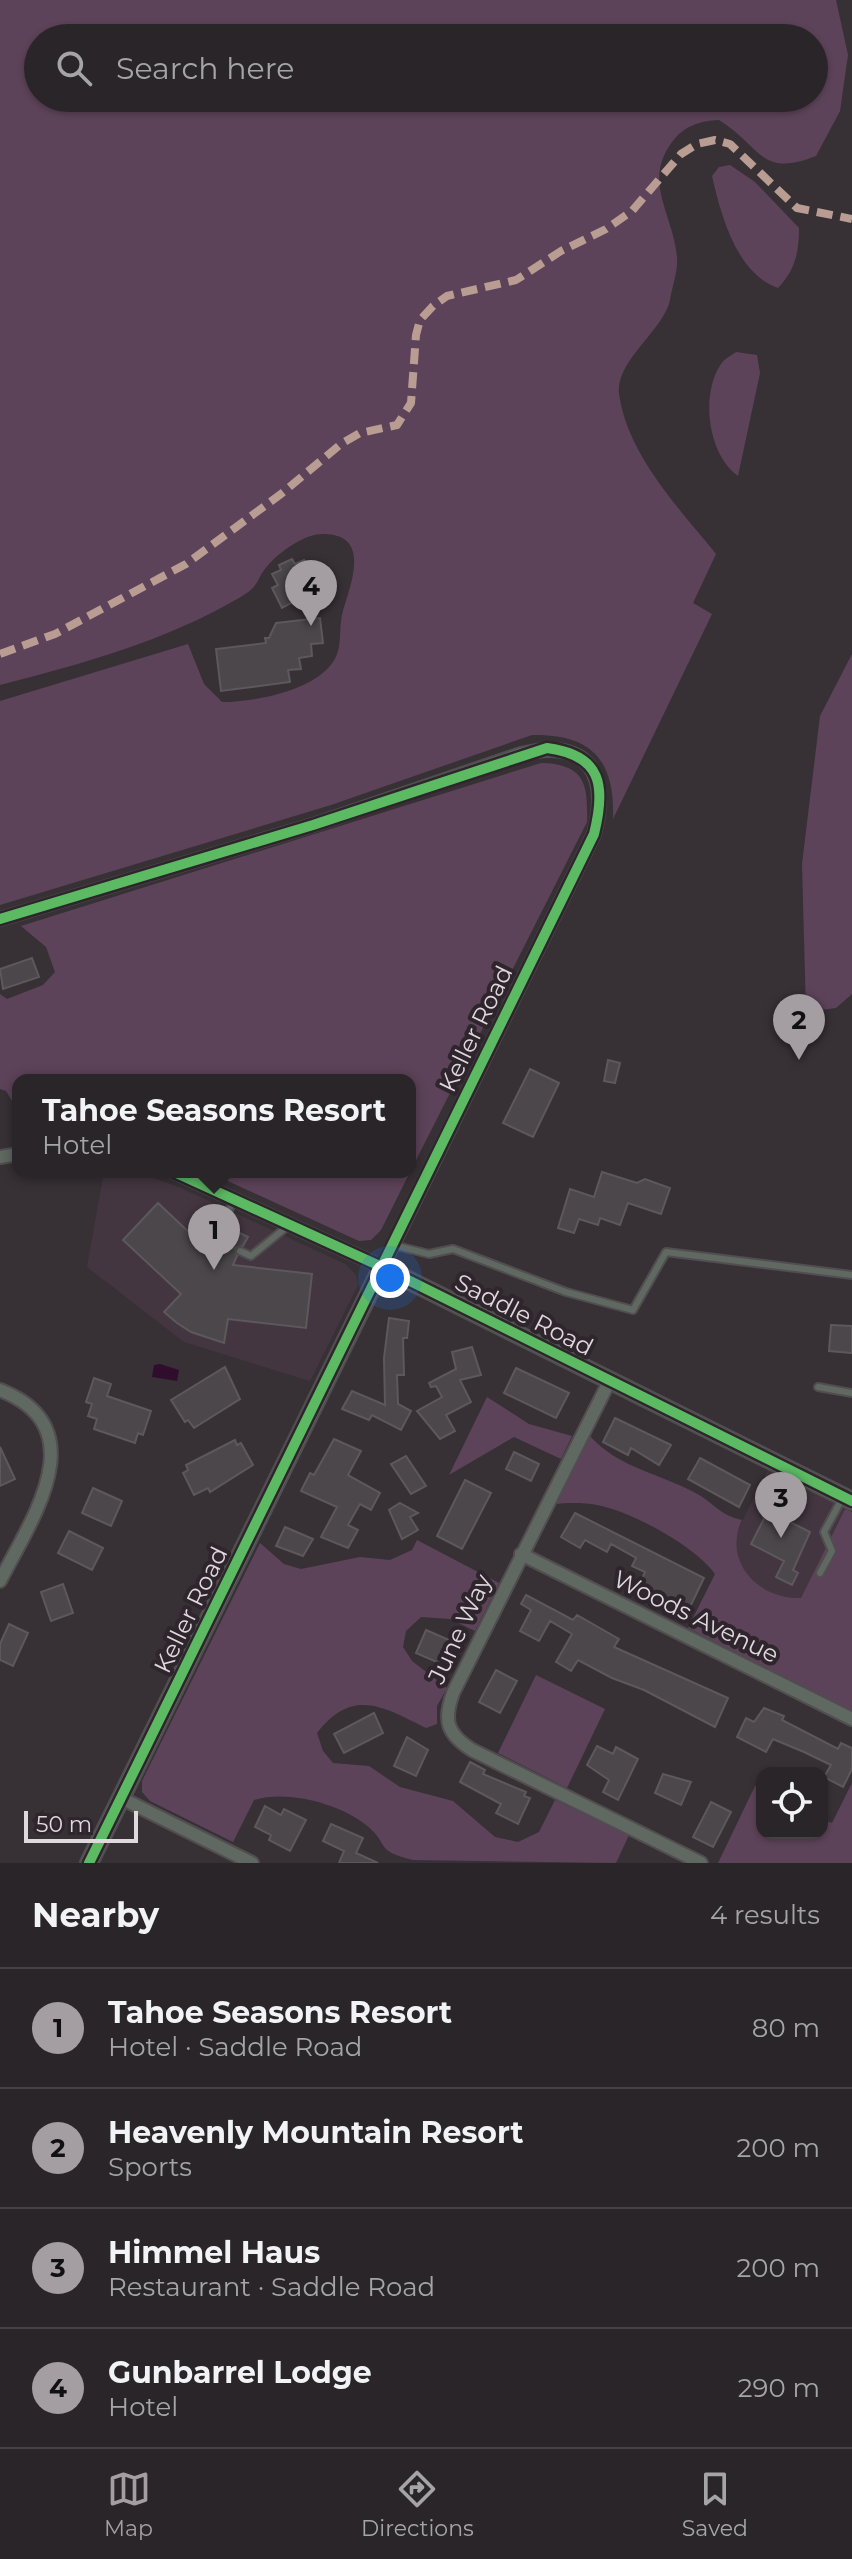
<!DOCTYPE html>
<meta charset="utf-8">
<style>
body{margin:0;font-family:Montserrat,sans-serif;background:#353134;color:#f1f3f6}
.controls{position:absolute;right:24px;bottom:24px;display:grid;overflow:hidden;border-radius:16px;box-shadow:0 2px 6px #0004}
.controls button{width:72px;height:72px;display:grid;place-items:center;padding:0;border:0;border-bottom:2px solid #454245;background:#292528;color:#f1f3f6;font:40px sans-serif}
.scale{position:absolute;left:24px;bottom:20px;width:114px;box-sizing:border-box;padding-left:8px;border:4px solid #dfd8dd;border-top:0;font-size:22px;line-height:28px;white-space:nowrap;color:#dfd8dd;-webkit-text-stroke:6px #2e252d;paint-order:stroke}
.you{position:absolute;left:390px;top:1278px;width:28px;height:28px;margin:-20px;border:6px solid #fff;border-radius:50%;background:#1a73e8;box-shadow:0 0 0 12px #1a73e833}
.badge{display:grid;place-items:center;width:52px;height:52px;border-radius:50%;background:#a49ea3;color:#111;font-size:26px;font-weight:700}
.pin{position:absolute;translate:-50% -66px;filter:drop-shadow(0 2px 4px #0008)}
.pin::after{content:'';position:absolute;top:42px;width:28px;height:24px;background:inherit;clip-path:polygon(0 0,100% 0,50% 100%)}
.popup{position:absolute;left:12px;top:1074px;width:404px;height:104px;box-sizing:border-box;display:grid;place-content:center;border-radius:16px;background:#292528;filter:drop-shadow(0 2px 6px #0005);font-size:26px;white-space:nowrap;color:#a5a5a8}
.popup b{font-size:30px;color:#f1f3f6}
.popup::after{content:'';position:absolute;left:50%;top:100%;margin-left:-16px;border:16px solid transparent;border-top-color:#292528}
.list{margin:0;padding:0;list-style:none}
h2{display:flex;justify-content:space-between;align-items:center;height:104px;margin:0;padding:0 32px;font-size:34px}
h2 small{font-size:26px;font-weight:400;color:#a5a5a8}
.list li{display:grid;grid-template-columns:52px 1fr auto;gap:24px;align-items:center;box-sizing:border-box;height:120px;padding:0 32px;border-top:2px solid #454245}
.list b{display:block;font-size:30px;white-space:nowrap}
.list p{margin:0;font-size:26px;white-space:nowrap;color:#a5a5a8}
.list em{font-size:26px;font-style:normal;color:#a5a5a8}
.icon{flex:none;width:44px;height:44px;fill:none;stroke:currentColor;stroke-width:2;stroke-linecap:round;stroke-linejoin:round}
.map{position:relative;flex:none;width:852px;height:1863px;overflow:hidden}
.search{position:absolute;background:#292528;box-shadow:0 2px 6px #0004;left:24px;right:24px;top:24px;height:88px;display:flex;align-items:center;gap:20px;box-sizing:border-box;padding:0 28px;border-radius:44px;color:#a5a5a8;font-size:30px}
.sheet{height:584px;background:#292528}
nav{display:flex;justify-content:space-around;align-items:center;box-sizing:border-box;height:112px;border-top:2px solid #454245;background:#292528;font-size:22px;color:#a5a5a8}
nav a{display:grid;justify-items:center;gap:4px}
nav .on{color:#a49ea3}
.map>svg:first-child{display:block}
.built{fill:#443641}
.green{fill:#5d4359;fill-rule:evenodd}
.water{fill:#310d2d}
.building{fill:#4b474b;stroke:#5c585c;stroke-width:2}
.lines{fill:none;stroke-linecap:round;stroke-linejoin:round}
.service-casing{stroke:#514d50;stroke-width:10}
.minor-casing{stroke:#514d50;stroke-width:16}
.tertiary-casing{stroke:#514d50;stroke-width:20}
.service{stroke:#606961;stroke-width:6}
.minor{stroke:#606961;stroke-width:12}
.tertiary{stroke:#606961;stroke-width:16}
.quiet{stroke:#b99d93;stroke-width:8;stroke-dasharray:16 8;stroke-linecap:butt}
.cycleway-casing{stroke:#2e252d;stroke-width:15}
.cycleway{stroke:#5cba63;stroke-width:10}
.labels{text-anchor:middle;stroke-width:8;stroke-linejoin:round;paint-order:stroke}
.street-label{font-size:24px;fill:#dfd8dd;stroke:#2e252d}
</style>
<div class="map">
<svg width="852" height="1863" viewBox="0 0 852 1863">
<rect width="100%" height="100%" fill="#373136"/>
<path class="built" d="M104,1172H137L179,1187L345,1264L356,1275L358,1285L310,1381L184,1342L87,1267Z
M769,1468L845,1509L766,1668L688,1628Z"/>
<path class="green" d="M0,0H836L848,55L840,111L816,156C760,178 762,147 719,120C699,121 684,126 672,142C642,182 674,215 677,258C678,271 672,287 670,300C664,330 615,361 619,394C628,456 679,508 716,554L693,603L712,614L613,819C615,760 592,734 532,735L331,805L0,905V701L188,644L204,684L222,702C253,702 307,692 329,667C344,651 338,634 342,615C348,590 375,533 322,534C305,534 281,551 270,563C255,578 263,584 239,598C165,641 82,664 0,685ZM814,38V98H38V38Z
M730,165L755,182L799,228C799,253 795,270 778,288C736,273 721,215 712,176L719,167Z
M736,352L757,355L760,373L738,476C708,455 700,395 721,364C724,359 732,355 736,352Z
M852,654V994L836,1008L806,1012L802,864L820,716Z
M541,763C585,764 588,784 587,822L410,1172V1080H18V1111L6,1091L0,1089V994L7,999L43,985L55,972L46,947L21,926Z
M208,1172H410L381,1230L371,1240L359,1241Z
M487,1397L529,1424L572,1436L561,1459L514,1437L449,1475Z
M589,1435C619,1469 661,1473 699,1495C717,1506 720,1515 742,1520C722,1561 759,1600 801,1598L845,1509L852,1512V1712L688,1628L715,1574C695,1546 631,1511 597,1505C582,1502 567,1503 553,1504Z
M417,1540L499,1583L475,1631L450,1619L421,1617L406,1631L403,1647L412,1661L447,1688L437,1706V1724L426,1728C383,1707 353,1687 317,1733L323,1751L333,1763L369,1766L400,1787L453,1801L495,1837L518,1842L539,1832L555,1800L629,1835L616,1863L413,1860C373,1850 391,1845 366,1825C338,1803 287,1790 254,1800L233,1842L150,1801L142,1792V1781L260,1543L284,1564L301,1569L360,1557L390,1560L412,1550Z
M536,1675L605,1709L567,1788L498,1753Z
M852,1783V1863H718L755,1786L762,1789V1833H822V1819L832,1823Z"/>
<path class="water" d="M160,1364L179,1370L177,1381L152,1377L154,1365Z"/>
<path class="building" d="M292,559L295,564L304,560L315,590L282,608L272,588L278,585L272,574L281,570L279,565Z
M320,618L323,643L311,644L312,656L299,658L301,669L288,670L290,682L221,691L216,649L266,643L265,638H269L276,623Z
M32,958L39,977L3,989L0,969Z
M608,1060L620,1063L615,1083L604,1081Z
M530,1069L559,1083L533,1137L503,1123Z
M602,1172L637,1183L645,1179L670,1188L661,1214L628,1203L620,1225L600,1218L598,1225L579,1219L574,1233L558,1228L570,1189L594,1197Z
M158,1203L213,1255L217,1247L225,1244L223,1237L228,1227L248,1237L243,1246L235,1248L237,1256L233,1265L312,1274L306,1328L228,1319L224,1343L191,1332L177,1323L164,1312L181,1294L123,1240Z
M389,1318L409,1321L407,1338H403L404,1375H397L398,1404L411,1411L401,1430L372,1415L369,1420L342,1409L352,1391L385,1405L384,1358Z
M831,1325L852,1326V1353L829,1351Z
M472,1347L481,1375L460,1380L471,1402L446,1415L455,1431L440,1439L417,1411L442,1397L436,1386L431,1387L429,1383L456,1369L452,1352Z
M225,1367L240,1399L194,1428L188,1420L185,1422L171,1400Z
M516,1368L569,1393L556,1418L504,1393Z
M94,1378L111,1384L107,1396L151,1411L143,1435L138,1433L135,1443L94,1429L97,1419L88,1416L92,1404L86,1402Z
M615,1418L671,1445L659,1465L631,1448L628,1455L603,1442Z
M334,1439L361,1451L348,1475L380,1493L371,1510L360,1504L348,1525L358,1530L348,1548L321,1537L337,1507L301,1491L310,1473L314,1475Z
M235,1440L237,1445L241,1443L253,1465L210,1492L208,1488L194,1495L183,1473L188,1470L186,1465Z
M0,1447L15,1479L0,1486Z
M514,1452L539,1464L531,1481L506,1469Z
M406,1456L426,1486L411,1494L391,1464Z
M700,1458L750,1485L739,1507L688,1479Z
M465,1480L491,1493L462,1549L437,1536Z
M93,1488L122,1501L111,1526L82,1513Z
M400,1503L418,1513L410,1517L418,1530L402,1539L389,1510Z
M768,1511L810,1532L793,1570L798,1573L792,1585L776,1577L784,1561L751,1544Z
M575,1513L704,1578L688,1611L640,1583L645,1572L632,1566L636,1558L611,1544L607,1552L585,1540L580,1548L561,1537Z
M285,1527L313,1539L303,1556L276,1546Z
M69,1531L103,1548L92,1570L58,1553Z
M63,1584L73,1613L51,1621L41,1592Z
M526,1595L573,1620L577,1615L619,1639L614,1647L728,1698L715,1727L644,1690L612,1678L578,1660L571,1671L556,1662L572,1634L550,1621L539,1641L520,1631L531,1610L521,1604Z
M9,1624L28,1633L13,1666L0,1660V1644Z
M426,1630L449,1640L439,1663L416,1653Z
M496,1670L517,1681L500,1713L479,1702Z
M764,1708L784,1716L782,1720L838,1749L841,1743L852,1748V1769L843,1787L824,1777L831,1765L804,1752L773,1739L766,1752L737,1737L746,1718L754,1722Z
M374,1713L383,1733L344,1753L334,1734Z
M407,1737L428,1750L416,1776L394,1766Z
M597,1746L613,1754L616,1747L638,1759L618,1800L603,1792L609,1780L587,1765Z
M470,1762L485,1770L483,1774L526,1792L524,1796L530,1798L518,1824L496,1813L501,1804L460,1782Z
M663,1774L691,1782L681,1805L655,1793Z
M711,1802L731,1812L713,1847L693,1837Z
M265,1806L281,1815L284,1809L306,1820L290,1851L269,1840L271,1835L255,1827Z
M331,1824L363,1838L356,1853L378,1863H339L344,1851L323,1841Z"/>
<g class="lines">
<defs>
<path id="service" d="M220,1242L215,1239L235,1198
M393,1245L429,1254L453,1249L566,1292L633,1310L666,1252L852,1275
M240,1251L251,1256L289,1225
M818,1387L852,1393
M820,1573L832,1551L824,1532L843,1497"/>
<path id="minor" d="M0,919L313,825L521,754C587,738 610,772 594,834L382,1267L174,1172
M0,1157L18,1154
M610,1380L453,1693C443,1721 447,1734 472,1750L701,1863
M0,1390C97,1428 31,1520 0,1581
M521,1554L852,1719
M121,1798L252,1863"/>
<path id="tertiary" d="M89,1863L382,1267L852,1501"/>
</defs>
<use href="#service" class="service-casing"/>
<use href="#minor" class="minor-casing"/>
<use href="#tertiary" class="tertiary-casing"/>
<use href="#service" class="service"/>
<use href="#minor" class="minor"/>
<use href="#tertiary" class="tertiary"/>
<path class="quiet" d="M0,654L55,634L186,564L281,494L341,444L360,433L397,425L411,403L416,335L420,320L433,306L447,296L516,280L561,251L606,229L632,211L681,154L697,144L715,140L730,144L797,208L852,219"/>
<defs>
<path id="cycleway" d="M0,919L313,825L547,748C602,755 606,786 594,834L89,1863
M174,1172L382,1267L852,1501"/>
</defs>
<use href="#cycleway" class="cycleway-casing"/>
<use href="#cycleway" class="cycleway"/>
</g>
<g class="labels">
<g class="street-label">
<text transform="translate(476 1029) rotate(-64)" y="8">Keller Road</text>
<text transform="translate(524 1315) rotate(27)" y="8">Saddle Road</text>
<text transform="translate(191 1610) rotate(-64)" y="8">Keller Road</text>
<text transform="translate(696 1617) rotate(26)" y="8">Woods Avenue</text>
<text transform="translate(460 1629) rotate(-65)" y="8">June Way</text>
</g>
</g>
</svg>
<div class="controls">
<button><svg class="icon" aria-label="locate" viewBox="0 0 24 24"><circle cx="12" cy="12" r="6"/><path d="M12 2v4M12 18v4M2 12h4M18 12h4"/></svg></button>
</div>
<div class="scale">50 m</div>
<div class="you"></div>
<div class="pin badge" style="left:214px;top:1270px">1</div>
<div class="popup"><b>Tahoe Seasons Resort</b>Hotel</div>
<div class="pin badge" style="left:799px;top:1060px">2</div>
<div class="pin badge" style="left:781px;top:1538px">3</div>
<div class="pin badge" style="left:311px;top:626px">4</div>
<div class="search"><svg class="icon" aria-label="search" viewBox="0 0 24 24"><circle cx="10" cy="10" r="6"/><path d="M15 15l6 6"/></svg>Search here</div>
</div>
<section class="sheet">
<h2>Nearby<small>4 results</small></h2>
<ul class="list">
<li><span class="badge">1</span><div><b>Tahoe Seasons Resort</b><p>Hotel · Saddle Road</p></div><em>80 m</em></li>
<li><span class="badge">2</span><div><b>Heavenly Mountain Resort</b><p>Sports</p></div><em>200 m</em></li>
<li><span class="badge">3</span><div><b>Himmel Haus</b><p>Restaurant · Saddle Road</p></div><em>200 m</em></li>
<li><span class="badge">4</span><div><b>Gunbarrel Lodge</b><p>Hotel</p></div><em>290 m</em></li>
</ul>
</section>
<nav>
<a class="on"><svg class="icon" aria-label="map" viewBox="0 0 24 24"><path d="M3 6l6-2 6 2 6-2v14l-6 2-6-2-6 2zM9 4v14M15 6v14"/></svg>Map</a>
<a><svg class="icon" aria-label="directions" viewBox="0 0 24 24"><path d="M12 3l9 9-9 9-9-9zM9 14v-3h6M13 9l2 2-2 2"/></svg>Directions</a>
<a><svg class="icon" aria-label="saved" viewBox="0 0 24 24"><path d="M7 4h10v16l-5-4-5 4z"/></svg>Saved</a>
</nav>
